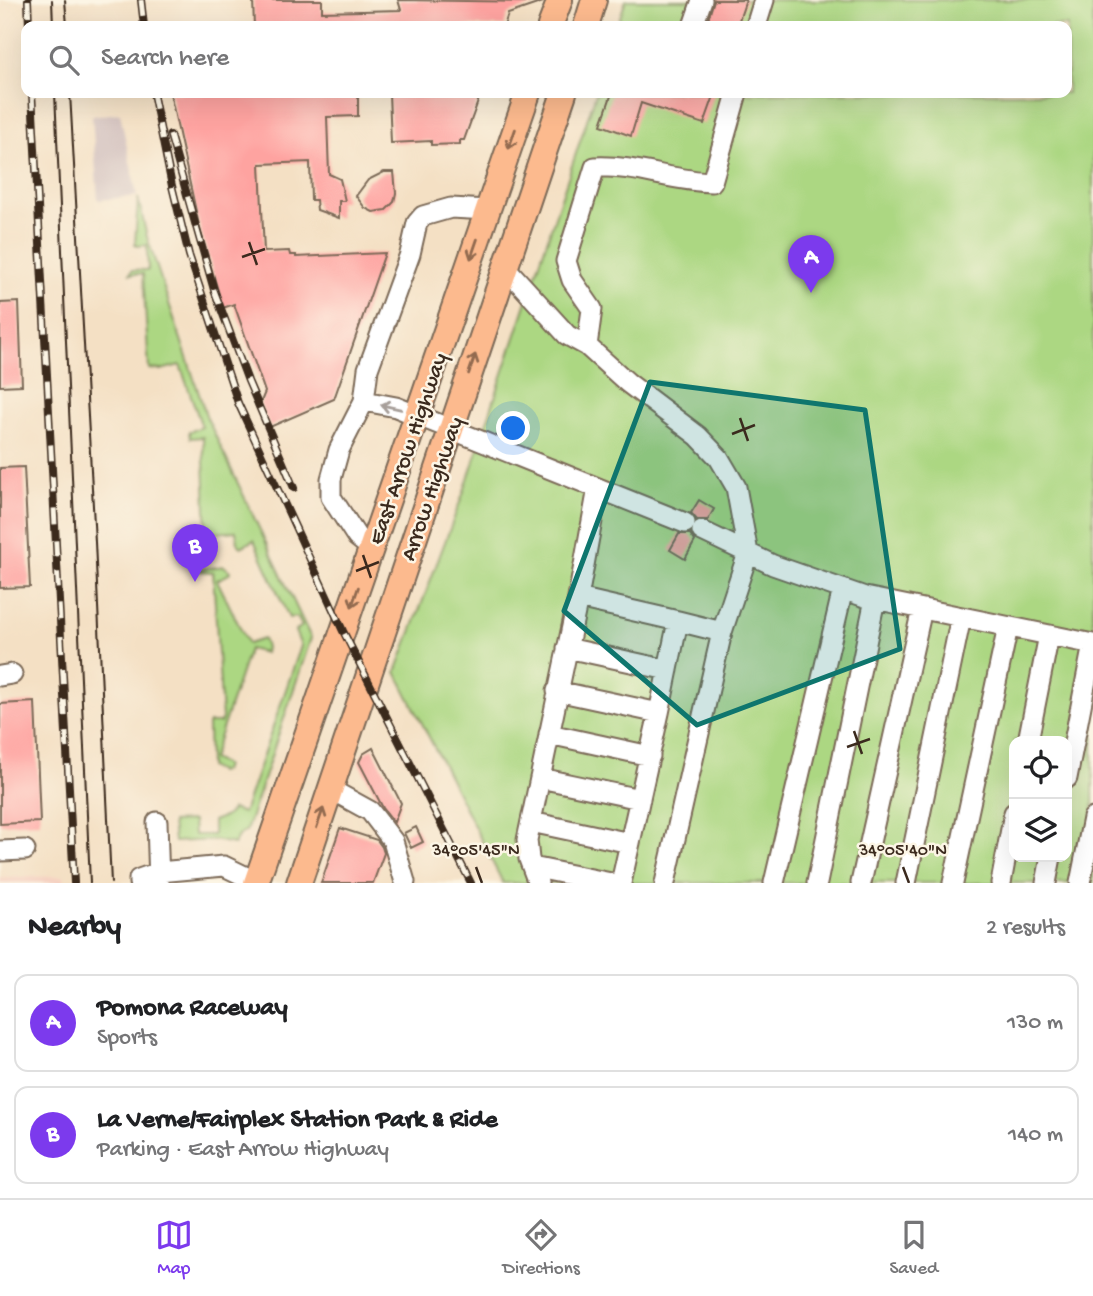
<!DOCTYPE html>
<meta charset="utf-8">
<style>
body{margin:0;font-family:"Gochi Hand",sans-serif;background:#f6f6f6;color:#202124}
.controls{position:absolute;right:21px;bottom:21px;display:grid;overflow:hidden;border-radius:14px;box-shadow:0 7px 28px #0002}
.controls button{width:63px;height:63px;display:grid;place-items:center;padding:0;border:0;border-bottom:2px solid #e0e0e0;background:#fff;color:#202124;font:35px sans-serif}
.you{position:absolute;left:514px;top:429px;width:24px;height:24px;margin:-18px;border:5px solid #fff;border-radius:50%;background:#1a73e8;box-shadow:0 0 0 10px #1a73e833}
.badge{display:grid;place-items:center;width:46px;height:46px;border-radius:50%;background:#7c3aed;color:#fff;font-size:23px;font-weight:700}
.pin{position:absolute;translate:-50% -58px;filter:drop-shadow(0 2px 4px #0008)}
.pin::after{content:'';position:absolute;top:37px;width:24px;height:21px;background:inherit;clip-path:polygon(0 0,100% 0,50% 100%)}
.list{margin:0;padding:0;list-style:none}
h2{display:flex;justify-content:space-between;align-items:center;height:91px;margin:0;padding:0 28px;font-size:30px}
h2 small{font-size:23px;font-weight:400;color:#757577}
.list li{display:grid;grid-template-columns:46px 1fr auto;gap:21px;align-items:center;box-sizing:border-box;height:98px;margin:0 14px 14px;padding:0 14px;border:2px solid #e0e0e0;border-radius:14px}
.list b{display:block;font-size:26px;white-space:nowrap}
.list p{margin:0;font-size:23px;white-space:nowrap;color:#757577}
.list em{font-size:23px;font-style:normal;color:#757577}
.icon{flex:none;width:38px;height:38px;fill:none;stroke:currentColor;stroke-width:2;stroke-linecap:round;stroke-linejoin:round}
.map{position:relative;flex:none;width:1093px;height:883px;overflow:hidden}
.search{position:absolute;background:#fff;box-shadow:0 7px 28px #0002;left:21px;right:21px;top:21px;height:77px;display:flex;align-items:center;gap:18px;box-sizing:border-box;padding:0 24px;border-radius:14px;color:#757577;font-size:26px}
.sheet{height:315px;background:#fff}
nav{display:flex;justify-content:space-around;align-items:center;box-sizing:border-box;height:98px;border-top:2px solid #e0e0e0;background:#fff;font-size:19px;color:#757577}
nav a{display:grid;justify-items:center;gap:4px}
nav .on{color:#7c3aed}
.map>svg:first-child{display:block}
.built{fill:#f5d2c2}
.industrial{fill:#d1bfbd}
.green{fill:#acd782;stroke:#748050;stroke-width:2;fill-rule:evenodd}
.building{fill:#fea3a0}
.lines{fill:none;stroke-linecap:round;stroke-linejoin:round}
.minor-casing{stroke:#7c6a58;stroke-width:23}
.major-casing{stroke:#7c6a58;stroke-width:28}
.minor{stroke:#fff;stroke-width:19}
.major{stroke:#fcba8e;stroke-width:24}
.tram{stroke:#3b2a1e;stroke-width:2}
.rail-casing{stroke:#3b2a1e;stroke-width:8}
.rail{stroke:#fcf5e5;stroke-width:5;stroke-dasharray:16;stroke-linecap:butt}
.oneway{stroke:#926b50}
.oneway2{stroke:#a79f9a}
.marked{fill:#0f766e;fill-opacity:0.2;stroke:#0f766e;stroke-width:5;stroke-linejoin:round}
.ticks{fill:none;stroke:#3b2a1e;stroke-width:2.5}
.labels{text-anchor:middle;stroke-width:5;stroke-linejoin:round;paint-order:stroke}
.street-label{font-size:23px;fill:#3b2a1e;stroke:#fcf5e5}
.ticks-label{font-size:18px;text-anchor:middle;fill:#3b2a1e;stroke:#fcf5e5;stroke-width:5;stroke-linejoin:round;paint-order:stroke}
</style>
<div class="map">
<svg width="1093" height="883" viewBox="0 0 1093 883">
<rect width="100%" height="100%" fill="#fcf5e5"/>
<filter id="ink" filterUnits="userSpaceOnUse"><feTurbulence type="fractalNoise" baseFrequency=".0143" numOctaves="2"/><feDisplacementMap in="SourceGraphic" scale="14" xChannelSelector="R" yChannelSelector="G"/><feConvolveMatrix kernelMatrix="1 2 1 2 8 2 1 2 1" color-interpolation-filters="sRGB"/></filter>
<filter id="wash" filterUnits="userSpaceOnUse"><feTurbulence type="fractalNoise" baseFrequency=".00686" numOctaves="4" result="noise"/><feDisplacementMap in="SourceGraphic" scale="28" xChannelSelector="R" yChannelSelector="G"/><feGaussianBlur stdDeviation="1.57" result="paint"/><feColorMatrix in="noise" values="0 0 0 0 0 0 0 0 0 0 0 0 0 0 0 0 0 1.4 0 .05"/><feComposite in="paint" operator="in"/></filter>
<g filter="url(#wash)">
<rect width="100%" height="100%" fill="#f4e0c4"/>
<path class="built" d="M64,876L65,883H0V878Z"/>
<path class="industrial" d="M120,113L137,196L98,200L92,116Z"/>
<path class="green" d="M626,0H1093V883H503L396,672L463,494L596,93H1067V26H617ZM1014,741H1067V857H1014Z
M138,198L147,237L207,418L311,638L246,831L238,836L234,844L214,840L174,842L172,822L193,821L194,835H213V821L226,816L232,809L243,813L301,646L295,631L302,626L297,617L289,618L254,540L241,547L238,545L236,531L207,534L203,437L190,438L189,432L202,427L180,365L161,370L149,369L143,274H130L132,270H148L147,245L137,246L135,244Z
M224,566L230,571L229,574L217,580L248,644L263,639L266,647L265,653L249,649L212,759L225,765L223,771L218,772L209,767L208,725L209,723H220L222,718L213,572L198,571L200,569Z"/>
<g id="blocks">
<path class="building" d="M253,0H322V12L401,10L398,0L543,2L508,14L504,26H254Z
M714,0H746L737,26H706Z
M170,93H340V96L358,95V116L327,117L329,174L340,179L345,201H339V218L317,210L316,200H311L310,162L260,164L264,252L289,251L290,255H296V257L385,253L334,399L270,427L260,404L265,392L234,304L223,308L199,225Z
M389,93H481L464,140H460V144L431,145V141L391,143Z
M612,93H715L704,124L641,103L631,136L601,125Z
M384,172H394L396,193L394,202L386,210L373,212L365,208L356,196L368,180Z
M19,302L22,385L0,386V303Z
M24,467L30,587L0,588V468Z
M699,500L714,509L708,520H697L691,513Z
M679,534H690L695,541L685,559L670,550Z
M35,702L40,822L0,824V704Z
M373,748L401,803L394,822L383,808L359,762L363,754Z
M416,827L423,842L411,848L404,833Z
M340,828L377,840L382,847L384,853L373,883H321Z"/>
</g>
</g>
<g filter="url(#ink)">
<use href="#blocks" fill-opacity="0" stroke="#7c6a58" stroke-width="2"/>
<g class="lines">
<defs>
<path id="minor" d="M693,26L702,0
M756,26L764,0
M505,267L567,335L587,346
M364,401L396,407L685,523
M702,531L773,565L865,597L1093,644
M371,548L357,537L331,497V479L339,450L364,401L368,369L410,254L417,223L423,216L451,208L488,210
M578,598L598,488
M678,621L722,632
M567,648L668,670
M0,676L12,674
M557,691L659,713L621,883
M549,734L650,756
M1028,741L1049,635
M540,778L640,799
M1067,778L1093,644
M330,789L370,811L393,841L405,882
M157,822L159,883
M531,822L630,843
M0,851L25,850
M532,867L611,883
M139,883V879L159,872L224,866L259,883
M538,883L529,859L527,840L578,598L678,621L659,713
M665,883L722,632L748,553L736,487L719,458L698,436L628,383L587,346L592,309L572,280L566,261L595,167C635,165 672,181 712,182L737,93
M774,883L843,589
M817,883L875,599
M861,883L922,609
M906,883L961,617
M953,883L1008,627
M1001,883L1014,813
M1046,883L1051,857
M1080,883L1093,818"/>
<path id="major" d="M550,26L560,0
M586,26L594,0
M256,883L528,93
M299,883L564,93"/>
</defs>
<use href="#minor" class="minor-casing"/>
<use href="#major" class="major-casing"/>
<use href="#minor" class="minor"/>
<use href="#major" class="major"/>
<path class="tram" d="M52,0L53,26
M65,0L67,26
M55,93L90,883
M70,93L95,542L111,883"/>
<defs>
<path id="rail" d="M28,0L29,26
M141,0L144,26
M32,93L74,883
M153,93L172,186L189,255L238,403L343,631L471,883
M170,135L214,290L248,381L294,488"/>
</defs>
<use href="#rail" class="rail-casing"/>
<use href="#rail" class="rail"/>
</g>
<defs><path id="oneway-shaft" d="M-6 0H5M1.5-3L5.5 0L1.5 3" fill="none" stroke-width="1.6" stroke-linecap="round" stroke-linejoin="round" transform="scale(1.75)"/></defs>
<g class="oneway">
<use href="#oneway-shaft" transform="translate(512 139) rotate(109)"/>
<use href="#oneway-shaft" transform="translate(474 249) rotate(109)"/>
<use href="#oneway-shaft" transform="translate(472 364) rotate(-71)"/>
<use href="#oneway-shaft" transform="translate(355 597) rotate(109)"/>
<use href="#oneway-shaft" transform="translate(320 818) rotate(-71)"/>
</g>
<use class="oneway2" href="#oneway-shaft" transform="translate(391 407) rotate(-167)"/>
</g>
<path class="marked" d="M650,382L865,410L900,649L697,725L564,611Z"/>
<path class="ticks" d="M249,242L257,265M242,257L265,249M740,418L748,441M732,434L755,425M363,555L371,578M356,571L379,562M854,731L862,754M847,747L870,739M476,867L482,883M903,867L909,883"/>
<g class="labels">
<g class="street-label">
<text transform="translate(406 448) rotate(-71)" y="8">East Arrow Highway</text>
<text transform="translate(430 488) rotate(-71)" y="8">Arrow Highway</text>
</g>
</g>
<g class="ticks-label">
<text x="476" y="855">34°05'45"N</text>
<text x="903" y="855">34°05'40"N</text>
</g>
</svg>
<div class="controls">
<button><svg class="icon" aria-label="locate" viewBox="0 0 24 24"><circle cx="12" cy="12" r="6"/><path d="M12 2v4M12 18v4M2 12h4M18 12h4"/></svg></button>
<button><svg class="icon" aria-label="layers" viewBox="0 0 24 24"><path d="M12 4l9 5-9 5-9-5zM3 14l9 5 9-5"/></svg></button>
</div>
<div class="you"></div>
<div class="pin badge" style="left:811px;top:293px">A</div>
<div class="pin badge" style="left:195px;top:582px">B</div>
<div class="search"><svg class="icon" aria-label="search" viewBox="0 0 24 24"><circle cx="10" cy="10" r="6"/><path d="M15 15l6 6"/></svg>Search here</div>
</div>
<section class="sheet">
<h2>Nearby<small>2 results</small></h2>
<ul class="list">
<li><span class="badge">A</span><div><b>Pomona Raceway</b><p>Sports</p></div><em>130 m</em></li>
<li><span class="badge">B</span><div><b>La Verne/Fairplex Station Park &amp; Ride</b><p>Parking · East Arrow Highway</p></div><em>140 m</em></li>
</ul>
</section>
<nav>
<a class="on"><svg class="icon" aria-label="map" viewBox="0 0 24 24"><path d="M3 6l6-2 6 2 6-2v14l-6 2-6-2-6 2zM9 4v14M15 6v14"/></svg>Map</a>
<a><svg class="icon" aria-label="directions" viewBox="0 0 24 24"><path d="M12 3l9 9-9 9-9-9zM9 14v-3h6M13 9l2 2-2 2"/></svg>Directions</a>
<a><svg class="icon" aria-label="saved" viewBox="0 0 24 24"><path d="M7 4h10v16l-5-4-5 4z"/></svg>Saved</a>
</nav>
